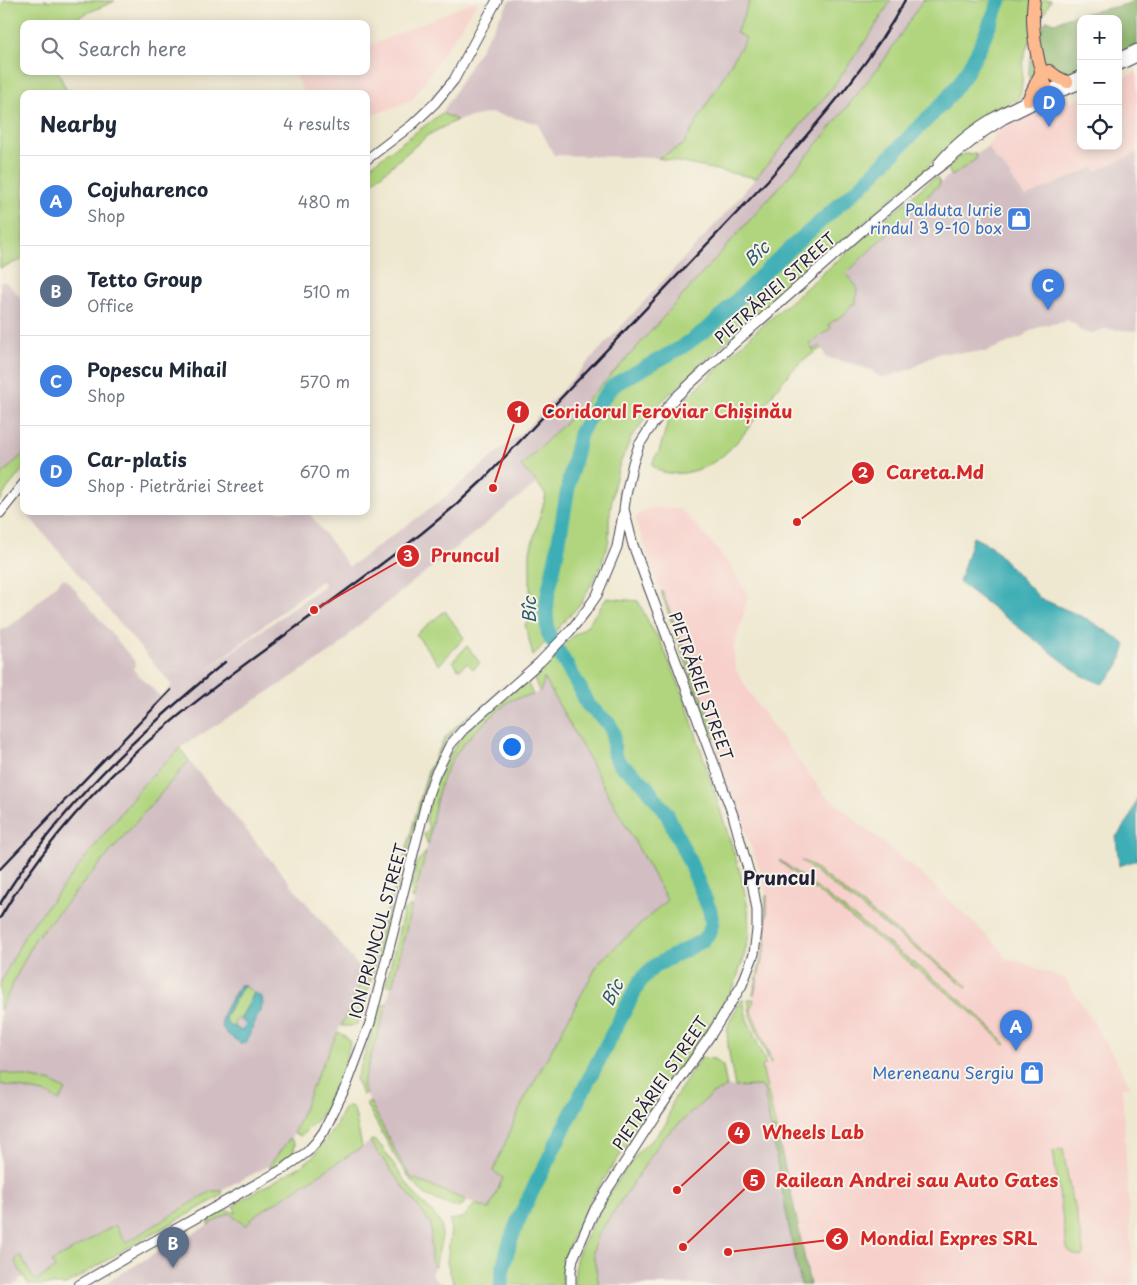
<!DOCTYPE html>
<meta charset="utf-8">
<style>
body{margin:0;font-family:"Playpen Sans",sans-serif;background:#f6f6f7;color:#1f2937}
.controls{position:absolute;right:15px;top:15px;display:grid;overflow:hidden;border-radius:10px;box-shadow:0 2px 12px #0003}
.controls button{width:45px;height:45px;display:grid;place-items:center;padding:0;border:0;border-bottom:1px solid #e0e1e3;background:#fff;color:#1f2937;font:25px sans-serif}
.you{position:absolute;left:511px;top:746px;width:18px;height:18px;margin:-12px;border:4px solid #fff;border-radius:50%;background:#1a73e8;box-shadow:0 0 0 8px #1a73e833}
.badge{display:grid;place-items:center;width:32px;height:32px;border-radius:50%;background:#d93025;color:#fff;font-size:16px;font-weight:700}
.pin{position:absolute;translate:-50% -41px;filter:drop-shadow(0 1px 2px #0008)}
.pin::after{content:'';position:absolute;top:26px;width:18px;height:15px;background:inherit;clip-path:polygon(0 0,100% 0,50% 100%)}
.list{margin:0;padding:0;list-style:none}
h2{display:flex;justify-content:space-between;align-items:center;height:65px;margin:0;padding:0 20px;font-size:21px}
h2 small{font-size:16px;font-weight:400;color:#747a83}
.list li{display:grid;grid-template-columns:32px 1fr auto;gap:15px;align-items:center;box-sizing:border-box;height:90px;padding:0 20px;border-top:1px solid #e0e1e3}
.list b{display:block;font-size:19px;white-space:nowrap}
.list p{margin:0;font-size:16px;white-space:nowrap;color:#747a83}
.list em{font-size:16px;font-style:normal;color:#747a83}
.icon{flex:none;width:28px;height:28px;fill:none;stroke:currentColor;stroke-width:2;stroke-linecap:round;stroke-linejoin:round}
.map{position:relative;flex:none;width:1137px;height:1285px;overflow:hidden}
.search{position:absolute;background:#fff;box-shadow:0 2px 12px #0003;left:20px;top:20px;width:350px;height:55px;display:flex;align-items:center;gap:12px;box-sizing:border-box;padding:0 18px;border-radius:10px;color:#747a83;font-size:19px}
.panel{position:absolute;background:#fff;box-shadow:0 2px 12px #0003;left:20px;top:90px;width:350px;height:425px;border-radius:10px}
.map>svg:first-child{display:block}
.built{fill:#f7d0cb}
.industrial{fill:#d2bec2;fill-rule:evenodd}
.green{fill:#b0d57e;stroke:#697c5c}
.forest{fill:#8cb66d;stroke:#576c54}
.water{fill:#3caeb5;stroke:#2f6878}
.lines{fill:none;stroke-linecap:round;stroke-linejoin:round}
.river{stroke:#3caeb5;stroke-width:15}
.minor-casing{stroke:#414051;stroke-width:11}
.highway-casing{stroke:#414051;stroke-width:14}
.minor{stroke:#fff;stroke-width:9}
.highway{stroke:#fcba8e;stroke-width:12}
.rail{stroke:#22223b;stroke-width:2.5}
.labels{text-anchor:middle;stroke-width:4;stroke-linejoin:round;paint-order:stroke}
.shop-label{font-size:16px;fill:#366cbe;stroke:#f7f3e8;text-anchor:end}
.street-label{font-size:16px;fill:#22223b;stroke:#f7f3e8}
.water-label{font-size:18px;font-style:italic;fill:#2c5a6c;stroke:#f7f3e8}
.quarter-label{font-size:19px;font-weight:bold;fill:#22223b;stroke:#f7f3e8}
.leader{fill:none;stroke:#d62828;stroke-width:2}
.callout-dot{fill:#d62828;stroke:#f7f3e8;stroke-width:2}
.mark-label{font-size:15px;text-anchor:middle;font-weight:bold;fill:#fff}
.callout-label{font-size:18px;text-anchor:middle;font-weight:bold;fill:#d62828;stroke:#f7f3e8;stroke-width:4;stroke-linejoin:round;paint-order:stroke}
</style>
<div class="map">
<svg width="1137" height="1285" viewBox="0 0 1137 1285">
<rect width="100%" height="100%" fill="#f7f3e8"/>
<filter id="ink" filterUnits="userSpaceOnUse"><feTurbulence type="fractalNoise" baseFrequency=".02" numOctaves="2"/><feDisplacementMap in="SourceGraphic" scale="10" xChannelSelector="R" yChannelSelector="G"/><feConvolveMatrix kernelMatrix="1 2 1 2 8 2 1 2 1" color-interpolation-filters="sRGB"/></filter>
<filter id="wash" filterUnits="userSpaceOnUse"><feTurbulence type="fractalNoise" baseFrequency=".0096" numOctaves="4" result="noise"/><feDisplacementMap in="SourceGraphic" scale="20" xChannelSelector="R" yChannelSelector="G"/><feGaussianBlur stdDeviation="1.12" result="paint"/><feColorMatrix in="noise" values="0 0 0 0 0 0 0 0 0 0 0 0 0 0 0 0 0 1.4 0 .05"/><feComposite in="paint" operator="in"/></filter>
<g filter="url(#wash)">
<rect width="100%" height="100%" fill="#efe8d0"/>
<path class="built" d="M475,1L477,3L412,100L366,118V94H304L296,76L308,71H366V47Z
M1137,72V153L1096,171L1094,167L1025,197L1002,164L996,160L988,146L997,131L1065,97L1071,102L1081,98V146H1118V80Z
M657,508L680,509L697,526L726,560L748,595L741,624L733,650L736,670L756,703L823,793L927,879L1003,951L1004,956L1008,961L1013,959L1065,979L1089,1015L1123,1072L1131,1087L1122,1088L1133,1282H1129V1285H810L795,1211L762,1066L772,1062L751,1010L766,943L767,914V895L761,873L732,796L719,754L635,519L638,515L646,510Z"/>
<path class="industrial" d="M510,0H750L736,33L746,38L683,145L658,158L554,155L537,123L490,113L457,120L442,113Z
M891,0H923L884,60L820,141L627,358L567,421L521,466L537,483L358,626L336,649L180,748L189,761L365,974L315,1080L294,1133L269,1166L219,1191H211L126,1243L114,1225L52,1262L56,1269L35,1281L30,1273L18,1280L19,1282L13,1285H0V631L19,620L63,578L67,580L136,663L133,669L140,677L161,697L172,685L27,514L30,511H308L349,567L439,502L528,427L726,213L833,87L873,30ZM321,581L325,585L199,676Z
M988,146L996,160L1002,164L1025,197L1094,167L1096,171L1137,153V331L1104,329L1093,333H1085L1078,329L1076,325L1067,320L1064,322L1041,326L1030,331L1023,337L985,352L941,353L930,357L913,368L886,377L878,376L871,370L850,363L825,357L824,352L820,346L813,350L809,344L831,328L829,325L845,314L852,304L857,288L846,274L870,250L946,178Z
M5,281L24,301V453L0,476V283Z
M544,677L667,900L599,962L522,1104L493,1171L503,1178L489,1209L412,1179L402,1164L362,1086L386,1006L422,869L438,794L448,768L458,751L469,737L508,702L514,699L533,695L541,690Z
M760,1086L764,1089L790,1233L801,1285H599L593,1253L596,1238L663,1138L713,1093H716L727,1087Z
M370,1142L431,1224V1261L435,1267L431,1272L436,1281L446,1285H103L162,1249L163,1251L229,1213L247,1225L254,1216Z"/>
<path class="green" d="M5,0L115,1L62,24H24V71H58L68,94H24V259L0,268V7Z
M750,0H891L873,30L833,87L756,178L658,158L683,145L746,38L736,33Z
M923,0H1051C1043,18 1031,34 1025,53C1020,69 1026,90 1016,102L1014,100L946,149L918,176L719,348L662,401L646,418L631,438L619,466L614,485L609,520V541L601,566L581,603L533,656L525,624L527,623L530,616V551L546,495L537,483L521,466L567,421L627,358L820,141L884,60Z
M442,113L457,120L428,135L366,188V169Z
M964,154H976V159L952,176L948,170L954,161Z
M936,178L938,179L940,184L870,250L846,274L857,287L856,304H852L845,314L829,324L831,328L809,344L813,350L820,346L822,348C807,357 797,364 786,377C757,411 734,466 684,473C671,474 663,475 652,465L655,457L659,452L668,421L673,413L690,395L754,333L932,179Z
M24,453V468L7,489L0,501V476Z
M662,591L717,737L713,739L661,592Z
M607,598L638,601L652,629L659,638L683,694L741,875L748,909L749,935L743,960L734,986L712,1022L597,1189L575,1230L563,1262L562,1285H454L447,1262L451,1229L450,1220L463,1218L475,1204L489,1209L503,1178L493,1171L522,1104L599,962L667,900L544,678L541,690L539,691L533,676L573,636L586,627Z
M445,611L464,638L439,665L416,634Z
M467,646L480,663L473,669L467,663L459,670L453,661Z
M525,681L528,684L533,695L514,699L508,702C486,722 462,740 448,767C436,790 433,819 428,845L424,834L429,829L426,819L430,800L439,775L454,748L467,731Z
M472,713L454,731L443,746L430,771L404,866L387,919L363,1010L357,1024L350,1026H341L365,974L393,893L402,865L428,770L445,738L453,729Z
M180,748L189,761L35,939L0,1010V984L26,933L143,785Z
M426,852L414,899L412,898L411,889L416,864Z
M780,860C821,891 861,922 902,954C938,982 976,1010 1006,1044L1004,1045C974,1011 936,984 900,956C859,924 819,893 779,861Z
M801,861L808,863L968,986L966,987Z
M766,895H767V914L766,943L754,995H753L765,942Z
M412,906L392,986L386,984L404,910L409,907Z
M244,985L254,993L240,1020L237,1018L232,1028L227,1022L225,1017Z
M743,999L747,1019L766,1064L762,1066L776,1129H771L764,1089L760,1086L735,1087C733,1074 725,1039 728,1027C730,1017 737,1008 743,999Z
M748,999H754L751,1010L772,1062L770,1063L751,1018Z
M387,1003L362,1086L366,1093L362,1095L356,1079L381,1007Z
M338,1032L345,1036L350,1042C347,1061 338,1088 328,1104C321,1117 311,1127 300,1136L294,1133L315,1080Z
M703,1058L714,1059L723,1066L727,1087L712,1094L663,1138L596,1238L593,1253L599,1285H574L576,1259L590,1228L609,1194L638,1152L655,1137L667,1122L672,1102L700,1059Z
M0,1072L52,1082L66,1090L59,1101L48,1094L0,1084Z
M370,1102L402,1164L412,1178L466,1200L464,1204L459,1207L448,1205L426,1195L413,1183L397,1160L366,1104Z
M347,1106H351L354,1109L362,1147L254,1216L246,1226L229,1213L208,1225L209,1219C222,1210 221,1207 236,1213L234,1206L243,1199L301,1166L313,1157L335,1127L343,1110Z
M290,1138L295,1144L293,1155L286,1160L271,1168L269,1166Z
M371,1140L375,1141L381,1146L412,1191L437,1218L441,1225L442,1237L435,1267L431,1261V1224L370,1142Z
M1063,1149L1072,1201H1074L1084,1255L1081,1257C1075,1255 1070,1253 1067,1248L1053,1151Z
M222,1189L223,1191L221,1196L127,1248L66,1285H29L15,1262L17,1258L20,1255L35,1281L55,1269L52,1262L115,1225L126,1243L211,1191H219Z"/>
<path class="forest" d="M1131,0H1137V46L1118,55V19H1081V72L1045,89L1030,85C1025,62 1036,41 1047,20L1055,23L1068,17L1132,3Z
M771,1129H776L795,1211L810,1285H801L790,1233Z"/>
<path class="water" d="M973,537L991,546L1040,598L1087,619L1111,634L1126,645C1120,664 1117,671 1102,684L1081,675L959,582Z
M1137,798V860L1119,866L1116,837L1130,818Z
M240,985H244L225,1016L227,1022L232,1028L233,1026L242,1031L246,1023L240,1020L254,993L262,997L263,1004L246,1043H240C235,1039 227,1035 224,1030C215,1017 234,996 240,985Z"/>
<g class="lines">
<path class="river" d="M501,1285C504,1241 528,1200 548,1160C577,1101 608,1042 639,983L647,973L656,965L702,941L709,933L712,923L710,911L690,863L667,814L645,785L635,775L622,766L618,761L614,755L613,732L610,725L587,704L581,690L551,639L548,632L546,613L548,594L557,552L569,482L580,434L588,419L609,390L617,383L682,347L711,326L777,260L864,183L946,100L963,78L978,51L1000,0"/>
</g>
</g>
<g filter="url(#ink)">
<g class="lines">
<defs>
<path id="minor" d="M1118,58L1137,49
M1118,66L1137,57
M366,160L413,124L435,103L454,80L497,0
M938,164C974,119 1030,99 1081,75
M0,513L24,483
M79,1285L144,1247L285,1168L307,1152L317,1141L324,1131L347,1084L370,1023L428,795L435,775L450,745L463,730L540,662L570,631L586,611L597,595L617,547L623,514
M571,1285V1271L573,1259L595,1209L656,1114L712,1033L742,985L754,954L757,930V910L753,887L733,815L633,545L624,509L626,495L633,463L639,445L652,425L676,397L730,347L873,221L930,174L950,159L984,132L1004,119L1050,96L1081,84"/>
<path id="highway" d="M1034,0C1030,29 1038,69 1050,96
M1049,71L1057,77L1067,82
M1028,100L1041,73"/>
</defs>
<use href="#minor" class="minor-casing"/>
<use href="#highway" class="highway-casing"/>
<use href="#minor" class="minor"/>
<use href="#highway" class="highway"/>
<path class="rail" d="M44,822L171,690
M0,869L49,818
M0,904C56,810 141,731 225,662
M0,918C35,858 83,801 134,754C177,715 223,680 270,646C321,609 372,572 422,533L456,505L483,480L768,180C817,123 869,67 905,0"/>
</g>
</g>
<defs>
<symbol id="shop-square" viewBox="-11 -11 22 22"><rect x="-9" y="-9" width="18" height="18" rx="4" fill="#3f7fe0" stroke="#f7f3e8"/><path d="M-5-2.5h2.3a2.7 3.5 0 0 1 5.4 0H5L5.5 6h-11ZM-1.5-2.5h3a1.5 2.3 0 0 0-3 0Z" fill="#fff"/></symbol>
</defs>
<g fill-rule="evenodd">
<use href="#shop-square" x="1005" y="205" width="28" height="28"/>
<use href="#shop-square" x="1018" y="1059" width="28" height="28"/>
</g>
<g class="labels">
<g class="shop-label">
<text x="1002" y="216">Palduta Iurie<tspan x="1002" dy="18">rindul 3 9-10 box</tspan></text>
<text x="1014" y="1079">Mereneanu Sergiu</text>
</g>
<g class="street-label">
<text transform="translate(775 288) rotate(-42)" y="6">PIETRĂRIEI STREET</text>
<text transform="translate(701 686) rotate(70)" y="6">PIETRĂRIEI STREET</text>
<text transform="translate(378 931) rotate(-75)" y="6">ION PRUNCUL STREET</text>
<text transform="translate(660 1083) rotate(-56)" y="6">PIETRĂRIEI STREET</text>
</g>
<g class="water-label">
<text transform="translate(757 254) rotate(-44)" y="6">Bîc</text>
<text transform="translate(530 610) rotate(-90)" y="6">Bîc</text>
<text transform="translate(613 993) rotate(-63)" y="6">Bîc</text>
</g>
<g class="quarter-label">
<text x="779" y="885">Pruncul</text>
</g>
</g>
<path class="leader" d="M493 488L518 412M797 522L863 473M314 610L408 556M677 1190L739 1133M683 1247L754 1180M728 1252L837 1239"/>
<g class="callout-dot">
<circle cx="493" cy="488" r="5"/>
<circle cx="797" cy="522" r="5"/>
<circle cx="314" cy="610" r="5"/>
<circle cx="677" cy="1190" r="5"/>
<circle cx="683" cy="1247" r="5"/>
<circle cx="728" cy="1252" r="5"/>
<circle cx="518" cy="412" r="12"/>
<circle cx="863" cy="473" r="12"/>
<circle cx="408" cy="556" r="12"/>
<circle cx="739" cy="1133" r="12"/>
<circle cx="754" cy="1180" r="12"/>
<circle cx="837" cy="1239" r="12"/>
</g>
<g class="mark-label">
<text x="518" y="417">1</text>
<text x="863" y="478">2</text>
<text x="408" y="561">3</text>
<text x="739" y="1138">4</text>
<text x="754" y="1186">5</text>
<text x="837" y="1244">6</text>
</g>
<g class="callout-label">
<text x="667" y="418">Coridorul Feroviar Chișinău</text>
<text x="935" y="479">Careta.Md</text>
<text x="465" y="562">Pruncul</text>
<text x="813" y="1139">Wheels Lab</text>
<text x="917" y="1187">Railean Andrei sau Auto Gates</text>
<text x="949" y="1245">Mondial Expres SRL</text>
</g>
</svg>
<div class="controls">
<button>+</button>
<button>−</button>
<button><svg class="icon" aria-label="locate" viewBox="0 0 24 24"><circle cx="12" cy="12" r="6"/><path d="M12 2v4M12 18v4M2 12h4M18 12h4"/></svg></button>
</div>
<div class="you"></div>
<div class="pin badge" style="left:1016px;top:1051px;background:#3f7fe0">A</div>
<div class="pin badge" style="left:173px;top:1268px;background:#5c6f8a">B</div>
<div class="pin badge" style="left:1048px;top:310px;background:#3f7fe0">C</div>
<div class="pin badge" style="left:1049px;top:127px;background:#3f7fe0">D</div>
<div class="search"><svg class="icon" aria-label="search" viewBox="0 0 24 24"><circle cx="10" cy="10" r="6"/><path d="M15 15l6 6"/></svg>Search here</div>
<section class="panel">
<h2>Nearby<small>4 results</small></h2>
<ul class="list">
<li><span class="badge" style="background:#3f7fe0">A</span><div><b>Cojuharenco</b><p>Shop</p></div><em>480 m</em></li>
<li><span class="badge" style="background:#5c6f8a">B</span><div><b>Tetto Group</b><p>Office</p></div><em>510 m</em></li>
<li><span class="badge" style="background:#3f7fe0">C</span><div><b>Popescu Mihail</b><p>Shop</p></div><em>570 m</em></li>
<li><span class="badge" style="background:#3f7fe0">D</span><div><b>Car-platis</b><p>Shop · Pietrăriei Street</p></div><em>670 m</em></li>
</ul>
</section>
</div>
